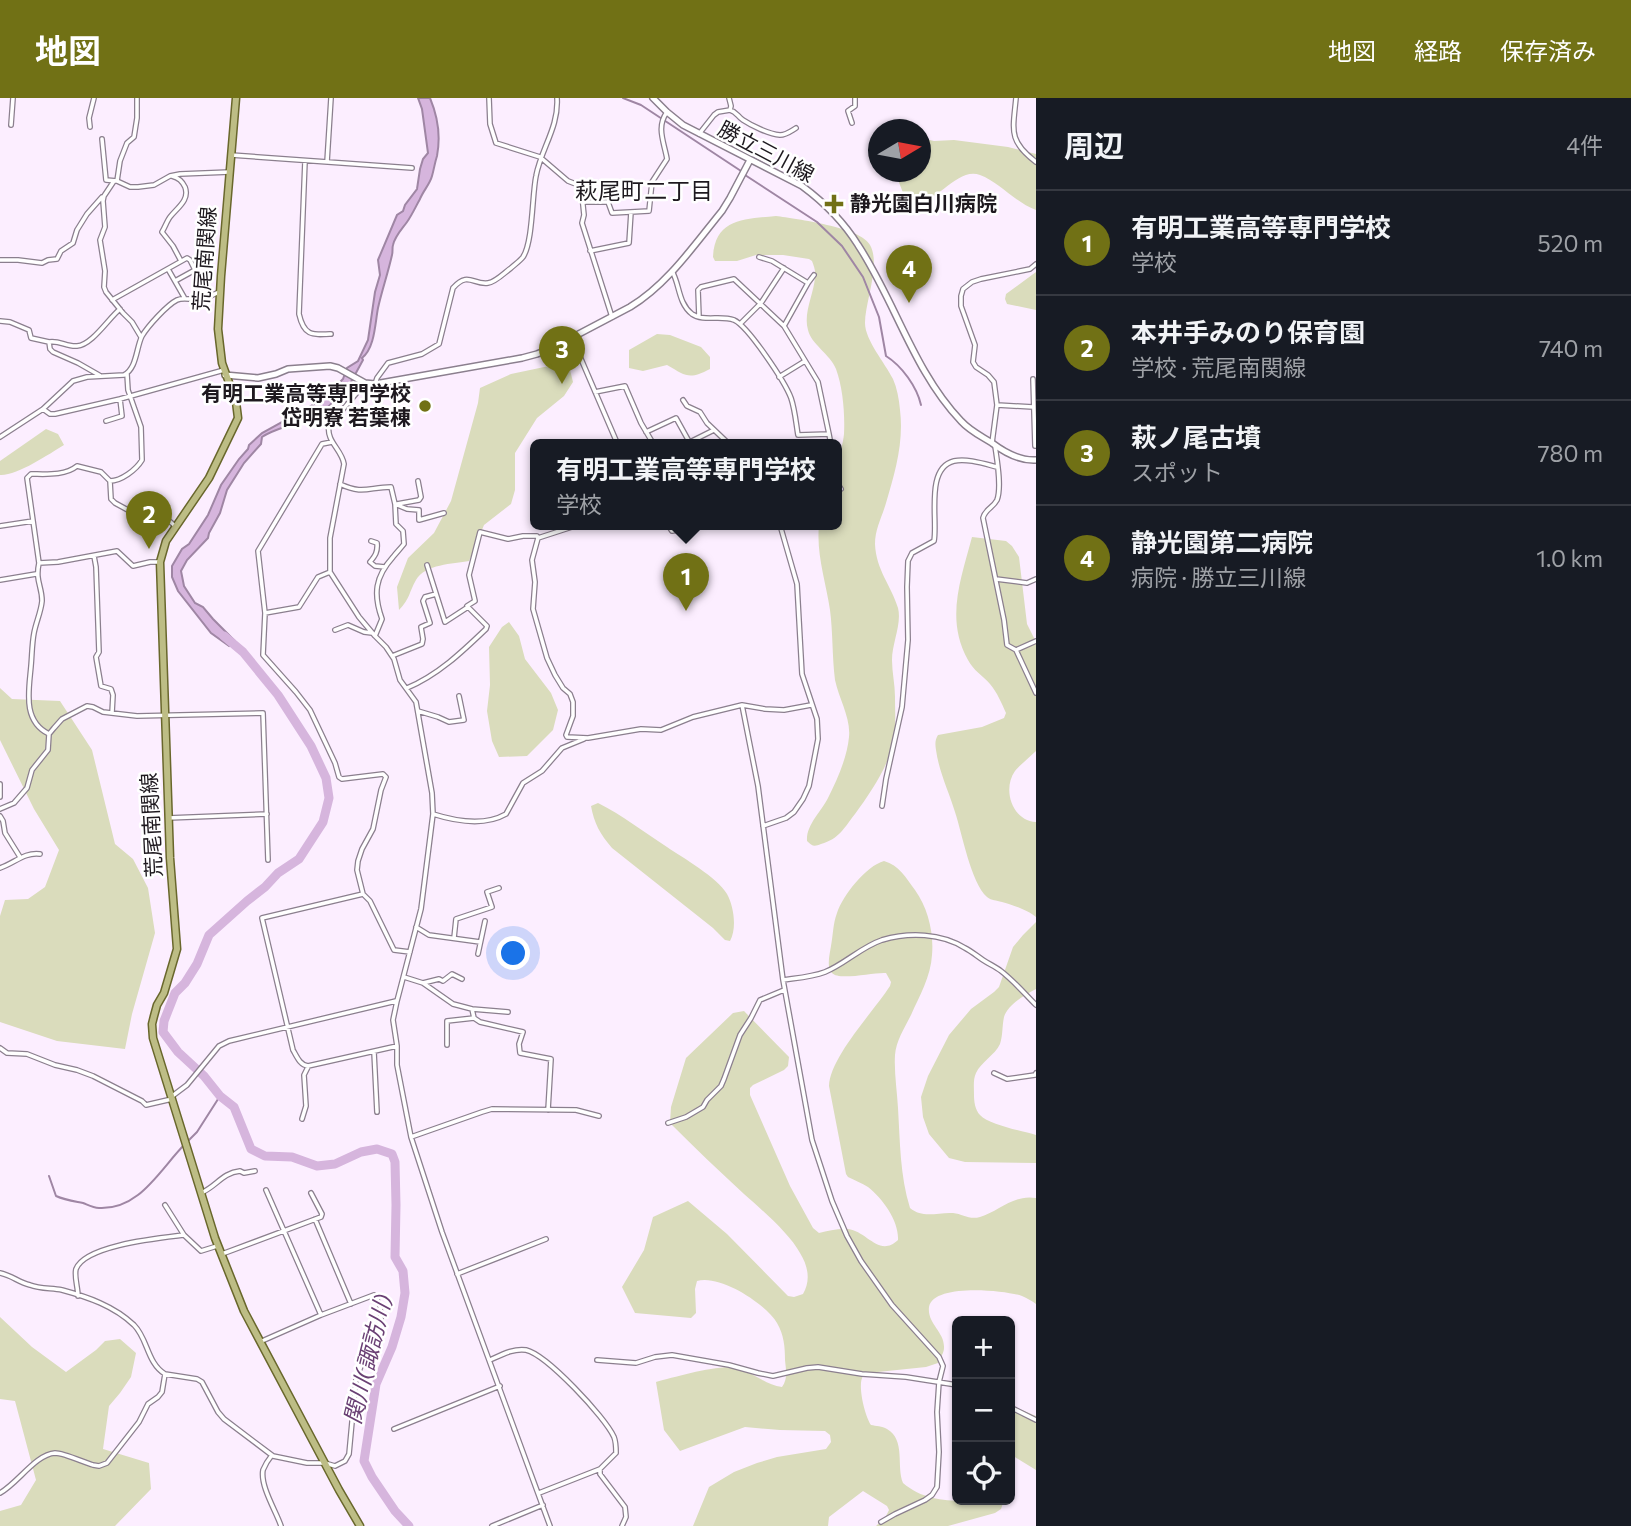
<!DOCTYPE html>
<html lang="ja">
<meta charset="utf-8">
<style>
body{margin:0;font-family:Commissioner,"Noto Sans JP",sans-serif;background:#20242c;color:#f1f3f6}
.controls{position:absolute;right:21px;bottom:21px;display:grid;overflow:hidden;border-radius:10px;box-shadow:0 2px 5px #0004}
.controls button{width:63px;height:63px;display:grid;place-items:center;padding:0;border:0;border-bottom:2px solid #363941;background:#171b24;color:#f1f3f6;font:35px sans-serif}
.compass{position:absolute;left:868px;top:21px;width:63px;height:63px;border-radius:50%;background:#171b24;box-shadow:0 2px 5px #0004;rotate:80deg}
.you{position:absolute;left:514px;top:856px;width:24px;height:24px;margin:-18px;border:5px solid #fff;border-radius:50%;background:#1a73e8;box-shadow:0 0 0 10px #1a73e833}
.badge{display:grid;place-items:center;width:46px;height:46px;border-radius:50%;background:#717115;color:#fff;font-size:23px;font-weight:700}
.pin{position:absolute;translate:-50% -58px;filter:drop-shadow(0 2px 4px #0008)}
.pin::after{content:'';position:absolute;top:37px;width:24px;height:21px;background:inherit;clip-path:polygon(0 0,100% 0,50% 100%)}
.popup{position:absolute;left:530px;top:341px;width:312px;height:91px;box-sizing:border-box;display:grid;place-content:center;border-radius:10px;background:#171b24;filter:drop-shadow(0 2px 5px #0005);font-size:23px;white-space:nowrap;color:#9ea1a6}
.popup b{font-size:26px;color:#f1f3f6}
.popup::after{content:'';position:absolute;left:50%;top:100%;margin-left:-14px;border:14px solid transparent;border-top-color:#171b24}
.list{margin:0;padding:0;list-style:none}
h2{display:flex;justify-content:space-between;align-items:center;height:91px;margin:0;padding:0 28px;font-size:30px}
h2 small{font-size:23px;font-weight:400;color:#9ea1a6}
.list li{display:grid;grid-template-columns:46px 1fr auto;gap:21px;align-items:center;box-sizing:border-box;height:105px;padding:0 28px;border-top:2px solid #363941}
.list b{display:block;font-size:26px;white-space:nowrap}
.list p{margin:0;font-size:23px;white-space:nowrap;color:#9ea1a6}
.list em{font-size:23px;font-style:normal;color:#9ea1a6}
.icon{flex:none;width:38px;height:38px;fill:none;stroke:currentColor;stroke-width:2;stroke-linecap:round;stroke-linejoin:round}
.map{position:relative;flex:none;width:1036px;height:1428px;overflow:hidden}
header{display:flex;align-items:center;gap:42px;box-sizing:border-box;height:98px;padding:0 35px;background:#717115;color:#fff}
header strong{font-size:33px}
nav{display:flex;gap:38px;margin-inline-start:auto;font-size:24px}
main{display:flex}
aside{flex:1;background:#171b24}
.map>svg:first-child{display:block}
.green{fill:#dadcbc}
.water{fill:#d6b5dd;stroke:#9f86a4;stroke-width:2}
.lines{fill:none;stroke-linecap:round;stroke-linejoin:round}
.stream{stroke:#9f86a4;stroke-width:2}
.river{stroke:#d6b5dd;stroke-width:9}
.street-casing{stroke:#8b7f8e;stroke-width:6}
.secondary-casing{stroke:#8b7f8e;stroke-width:8}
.primary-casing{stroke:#69672c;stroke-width:9}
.street{stroke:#fff;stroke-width:3.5}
.secondary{stroke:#fff;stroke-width:5}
.primary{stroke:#bdbd85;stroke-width:6}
.poi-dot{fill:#717115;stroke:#fff;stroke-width:2.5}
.labels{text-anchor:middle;stroke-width:5;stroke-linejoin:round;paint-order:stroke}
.street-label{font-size:21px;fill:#1e191f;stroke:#fff}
.poi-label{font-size:21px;font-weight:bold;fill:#1e191f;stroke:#fff;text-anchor:start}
.neighbourhood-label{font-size:23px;fill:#1e191f;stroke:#fff}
.water-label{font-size:23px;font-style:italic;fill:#6a4074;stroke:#fff}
</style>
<header>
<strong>地図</strong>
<nav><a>地図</a><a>経路</a><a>保存済み</a></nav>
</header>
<main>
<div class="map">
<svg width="1036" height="1428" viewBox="0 0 1036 1428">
<rect width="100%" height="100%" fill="#fceeff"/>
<path class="green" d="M921,40L934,43L954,42L1008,49L1036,56V112C1016,105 999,84 980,77C958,68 936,107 912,106L905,100L895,74H920Z
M776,118C796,121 861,129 870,147C881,166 865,204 865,225C865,242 885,265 893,281C897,290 899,301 900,312C904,344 895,375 886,405C882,419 875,431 875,446C876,472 891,487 898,510C902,526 892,545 892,562C892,574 895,587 895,599C895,612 896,628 894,641C889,668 871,694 855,716C844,730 839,741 821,746C814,749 812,748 807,743C806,727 821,714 828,700C837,682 847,660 849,639C851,620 839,601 835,582C832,559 833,535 830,512C826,484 816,456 819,427H836C837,411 834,383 837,368C839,357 843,347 844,336C845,316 843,290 836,271C830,256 811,246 808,232C803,215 814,196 815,179C816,174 814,168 812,163L809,161L783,157H756L737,163H715L713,159C715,120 745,121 776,118Z
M1036,174V212L1007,206L1005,201L1006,196Z
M657,236L670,237L701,249L710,259V271C689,282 686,278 667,267L643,273L629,270V252Z
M568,264L573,284L564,298L537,320L515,355V392L511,406L484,427L469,463C453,466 425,466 416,482C409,494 410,501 399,512L397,489L408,460L434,435L451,403L478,305L480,290L511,276Z
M46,331L58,336L64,347C49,356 17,378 0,377V363Z
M972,439L1006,443L1012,448L1019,459L1027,526L1036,544V653C1029,660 1021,666 1015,673C1002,691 1012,723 1036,724V819C1028,812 1012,807 1002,804C996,802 992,803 987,799C971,785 962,735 955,714C949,694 939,674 936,652C935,646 935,642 938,637L982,629L1004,620L1006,615C1002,606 997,594 990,586C983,578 973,572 968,562C945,521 961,481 972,439Z
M509,524L519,538L525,561L551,595L558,612L553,632L527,658L499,659L492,643L487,613L490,587L489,549L502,529Z
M0,590L12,601L60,603L92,652L115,746L133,761L148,790L155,835L132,916L125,951L57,943L0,924V818L5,802L28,801L45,789L59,752L34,711L0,642Z
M598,705C622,717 644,734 667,749C683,760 717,779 727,796C734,809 737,830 730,843L725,842L713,830L612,750C600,736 594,725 591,708Z
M884,763C899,767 906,780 915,792C928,810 934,835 932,857C931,878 919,899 911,917C905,929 896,943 895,957C894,974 897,992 898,1010C900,1043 900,1078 910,1110C923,1121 938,1114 953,1115C963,1116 969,1122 980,1119C999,1113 1014,1096 1036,1100V1206C1032,1203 1027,1200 1022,1198C1005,1192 933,1185 929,1209C927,1226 945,1234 944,1250C944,1255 940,1260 938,1265L926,1269L868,1275C867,1276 865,1277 863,1278C857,1287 865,1318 871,1327C876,1328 882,1328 887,1331C906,1342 896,1368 903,1385C931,1409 968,1402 1001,1402L1003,1405L1001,1411L995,1415L948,1428H876L886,1418L889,1412L887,1408L863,1393L829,1419L828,1428H693L709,1389L734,1374L757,1365L777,1359L826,1351L831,1344L830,1337L825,1333L780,1332L745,1329L680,1353L664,1332L656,1284C675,1279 719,1266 737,1270C753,1274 765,1287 782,1289C788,1281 786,1272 785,1262C785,1249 784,1237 777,1225C766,1206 720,1176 697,1183L695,1191L696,1215L691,1220L635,1215L622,1189L644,1152L653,1119L688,1103L727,1136L788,1198L794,1199L803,1196C811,1182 808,1168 800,1155C790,1136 761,1111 744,1096C719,1073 694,1049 670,1025L671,1009L686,960L733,915L744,913L789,959L788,968L784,972L753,987L750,990V997L790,1088L813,1130L819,1135C828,1133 839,1130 848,1131C867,1133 879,1160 898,1142C899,1123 883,1101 868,1089C862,1085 854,1082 848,1079L846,1076L829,988C830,959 874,913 890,888L891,884L886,875C874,874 839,883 832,875C826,869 830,855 831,848C833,838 833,825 837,815C843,797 866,768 884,763Z
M1036,824V891C1025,897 1008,906 1004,919C1002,928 1003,937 1000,946C995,957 981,964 976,975C973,981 974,990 974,997C974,1003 975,1012 980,1017C989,1027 1023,1033 1036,1037V1065L965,1064L949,1060L929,1036L923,1019L921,999L928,978L949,937L971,911L994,894L999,889L1013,849L1023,837Z
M0,1219L32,1249L66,1274L96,1252L105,1243L120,1241L136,1255L131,1279L120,1295L109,1308L103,1351L149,1365L151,1391L115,1428H0V1413L21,1407L36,1382L15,1303L0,1301Z
M1010,1307L1036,1318V1372L1010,1356Z"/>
<path class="water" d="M418,0H430C438,19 441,37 437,58C435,64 434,71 432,78C430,86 423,93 420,101C416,108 412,117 407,124C402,131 395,138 393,147C392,150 393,154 392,157C388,175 382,192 378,210C375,225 375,250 362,260L363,262L351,284L344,290L347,296L343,294L324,313L317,310C303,328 280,327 262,339L261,346L244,365L227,392L220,415L209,435L208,440L187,462L181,473L184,488L195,505L203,509L213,521L234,542L229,548L211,535L178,493L172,479V468L182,451L189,446L208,417L221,387L239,361L248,351L249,347L262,335L322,302L343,281L347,270L358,263L368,242L375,194L380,177L378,162L397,117L403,113L405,107L417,91L420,71L423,61L428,55L422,11Z"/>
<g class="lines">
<path class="stream" d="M623,0L641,7L741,73
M745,77L817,124L842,148L863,179L879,219L886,258C902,268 917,289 921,307
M189,1042L197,1034L220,998
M49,1078L56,1098C65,1102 73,1103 83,1105C88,1107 93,1110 99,1110C140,1112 160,1071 185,1046"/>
<path class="river" d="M224,538L243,554L278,597L311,648L326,680L329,700L323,724L299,761L278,775L265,789L247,803L209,837L197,866L185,885L175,895L164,923L163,934L178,954L204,978L220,998L234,1009L251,1051L265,1058L292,1059L317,1068L335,1066L361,1054L377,1051L392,1056L395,1064L396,1107L395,1159L403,1173L405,1195L401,1219L392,1249L376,1286L364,1363L372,1379L395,1413L409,1428"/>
<defs>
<path id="street" d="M489,0L490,26L496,45L540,59L568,83L581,88L584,117L582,125L612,219
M1016,0C1013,32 1008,43 1036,64
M730,12C737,14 737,18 743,22C752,28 769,36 780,37C786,37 791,33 796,30
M852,25L848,13L855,8V0
M11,27L13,0
M90,29L89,20L94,0
M699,36L714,17L718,14L730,12L731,8L729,0
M102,41L106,82L117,83L130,89H138L154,87L170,78L180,76L230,74
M231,57L412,70
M305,63L299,216C304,238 312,237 331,236
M327,64L331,0
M172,78C179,80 182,83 185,89C190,102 177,110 170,119C167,123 165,129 162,134L173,148L181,163
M114,83L104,98L103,103L105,129L100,142L105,173L104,189L106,194L123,215L132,224L141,239
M117,83L120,63L127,45L134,39L137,20V0
M583,104H608L612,115L649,113L652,84L667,61C664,44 656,29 667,14
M590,153L629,145L631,114
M759,159L772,163L808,185
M0,162H18L42,165L48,162L57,161L61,153L73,145L77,132L87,116L102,99
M168,171L184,199
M672,173C680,187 678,205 692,216C703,224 721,217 734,222C748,228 785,284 791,300C795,312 796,325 798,337L829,336L818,284L784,228L734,181L701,189L698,192L699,219
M112,202L187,160L190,162L195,172L175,183
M0,223L10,224L29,232L31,240L49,244L50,251L53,254L78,265L99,277
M740,226L761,205L784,170
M784,228L808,185L814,177
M572,240L618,347
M49,244C59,242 67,249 77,248C92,247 108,221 120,211
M779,279L805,263
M1033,281L1035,348
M365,285L329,328C326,343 342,352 344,366L330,440V474L359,519L375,538L386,549L394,561L400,582L416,604L432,695L433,716L421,811L397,903L393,922L397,948V967L411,1039L442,1134L550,1428
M375,286L377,280L388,265L422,256L439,246L453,190C468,173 473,187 488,185C496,184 505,174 511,170C514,167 520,163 523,159C533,144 532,97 536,78C541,51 559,29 557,0
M595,294L625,288L641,325L654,347
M683,302L687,308L700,314L707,325L730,347
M997,307L1033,309
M43,311L50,316H55L120,301
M106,323L122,318L120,301L224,272
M646,334L676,320L691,347
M829,336L831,347
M0,339L43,311L73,283L87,279L124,277C137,270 136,250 142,238C148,228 167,207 177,202C183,199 191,202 198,201C206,201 213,197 219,194
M332,344L322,346L258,453L265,515L263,557L296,594L310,612L335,665L339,679L342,681L383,676L386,679L381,692L373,731L362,751L358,763L357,772L363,796L370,803L394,852L410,854
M992,345L997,307L994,284L988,277L976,269L973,264L975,247L961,208V198L963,191L972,184L981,181L1030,171L1036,166
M684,347L714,332
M995,348C997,362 1002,389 997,402C993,410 985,411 983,420L1004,522L1007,547L1016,552L1036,595
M110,383C121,383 136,372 142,362L141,329L128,292L127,276
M836,383L841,391
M340,386C363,397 369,389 391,389L395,406L396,426L403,433L404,446C400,451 397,454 393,459C375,479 373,496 382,521L375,538
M395,406L407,411L419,412V422L444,415
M397,406L419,402L421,399L418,383
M578,427L538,440L532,462L535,484L533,511L547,560L555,577L563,590L570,596L573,604V618L566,637L567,639L588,640L641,631L661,632L693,619L742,607L765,611L784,612L811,607
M668,427L672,433L706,427
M0,428L33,423
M371,443L377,445C378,454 375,458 370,464L375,468L385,469
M94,458L96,469L99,554L96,559L101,588L111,591L113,597L112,615
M39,465L58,464L117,453L133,468L150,464H159
M427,467L445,524L468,509
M996,481L1027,485L1036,481
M0,482L36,476
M265,515L299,509L318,479L330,474
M335,532L348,527L364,534L372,535
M1016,552L1036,543
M392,558L422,546L423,541L421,529L430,525L423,503L425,499L436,496
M407,590C438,577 462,554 486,531L487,528L467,508L475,503L469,477L480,434L508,441L523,438H537L538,440
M742,607L758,688L783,882L812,1042L832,1103L847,1138L861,1163L892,1207L939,1259L943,1268L939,1284L937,1314L939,1354L937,1389L932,1397L925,1402L895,1416L881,1424
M418,613L438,619L449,624L464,622L459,598
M49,636C22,623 29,592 31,568C32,557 32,545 34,535C36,524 41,514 42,503C42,488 35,483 39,465L27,380L31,376C45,376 65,378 77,368L101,374L110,383L111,401L115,405L137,417L158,416L166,420L175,428
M0,686V699
M882,708L886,681L902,609L908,542L907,489L908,463L912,455L934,443C938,422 925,370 954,363C967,360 985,366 997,369
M0,711L14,705L27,690L32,672L48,652L49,636L54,630L62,621L87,608L93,609L103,614L137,618L263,615L268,762
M433,716C455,723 485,728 506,716L523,685L542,673L562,650L584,641
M0,718L3,723L5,735L20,759
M168,720L267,716
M763,728L786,720L794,714L803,701L809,688L818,641L817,621L802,576L797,486L780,427
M0,770C15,765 24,754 40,756
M363,796L262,820L293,952C297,959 300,967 308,968L397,948
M416,829L429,837L480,844
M454,840L456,821L492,809L487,794L499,790
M478,856L485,823
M404,879L423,885L453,906L472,911L474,920L480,924L523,934L519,946L520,955L551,961L548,1012
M783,882C797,880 812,879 825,874C845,866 861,849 882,842C909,834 941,835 965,850C971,853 977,858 983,862C989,866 996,869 1001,873C1014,883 1025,896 1036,907
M423,885L439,881L443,883L452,876L462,881
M472,911L508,914
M447,947V923L474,920
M0,950L7,955L27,956L55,967L77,972L93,978L142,1003L146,1007L172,1001
M374,954L377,1014
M994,975L1007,981L1035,977L1036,975
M171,999L187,987L219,948L229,943L396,903
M302,1021L306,1008L304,977L308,969
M668,1025L686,1019L703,1009L707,1002L721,988L724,981L740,937L751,920L760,902L784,892
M411,1039L482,1014L492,1011L576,1012L599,1018
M266,1092L321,1217
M201,1095C217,1088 222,1075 240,1073L244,1075L255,1073
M165,1107L184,1137
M315,1121L351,1206
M222,1156L321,1119L322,1116L311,1095
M0,1175C13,1178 18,1184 30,1187C40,1191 51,1190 62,1192C88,1199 114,1208 134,1227C148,1241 147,1265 165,1276L197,1281L202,1284L218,1314L224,1321L273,1358L307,1365H325L335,1368L345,1363L349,1356L356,1281L361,1268L371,1254L381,1221L380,1207L374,1197L321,1217L262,1243
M457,1176L546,1141
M78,1198C78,1190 74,1178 76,1171C85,1147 160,1140 184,1137L201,1153L217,1148
M490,1262C501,1257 514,1250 526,1252C547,1257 605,1319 614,1339C616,1344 616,1349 616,1355L600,1371L539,1395
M597,1262L636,1265L655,1259L672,1257L729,1267L758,1275L773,1278L807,1270L818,1269L862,1276L906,1279L957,1287
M1010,1309L1036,1322
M394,1331L500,1288
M272,1357C268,1362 265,1367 263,1372C260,1388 276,1413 281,1428
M600,1371V1376L625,1409L626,1419L622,1428
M0,1395C17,1386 36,1356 55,1355C64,1355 83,1364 93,1367L99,1368L107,1365L139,1324L148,1306L158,1299L162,1294L165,1276
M492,1428L543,1407"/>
<path id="secondary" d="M653,0L667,14L683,27L802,88C825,105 843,123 858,147C895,203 914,274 961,323C970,333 981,338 992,345C1004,354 1020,363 1036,362
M225,277L258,280L276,276L288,271L330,268L338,270L365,285L375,286L522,260L537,256L554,249L630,209C667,187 695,146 722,113L730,100L750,62"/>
<path id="primary" d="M236,0L221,178L218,231L222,265L236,304L238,320L209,380L166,443L160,464L170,760L177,851L164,895L157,907L154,918L152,926L153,940L215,1140L244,1213L339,1392L360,1428"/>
</defs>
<use href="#street" class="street-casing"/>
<use href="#secondary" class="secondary-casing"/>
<use href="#primary" class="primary-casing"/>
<use href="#street" class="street"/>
<use href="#secondary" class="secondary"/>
<use href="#primary" class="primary"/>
</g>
<g class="poi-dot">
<path d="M830.5 95.5h7v7h7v7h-7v7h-7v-7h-7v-7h7z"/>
<circle cx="425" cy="308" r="7"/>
</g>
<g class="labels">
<g class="street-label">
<text transform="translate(766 54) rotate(28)" y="7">勝立三川線</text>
<text transform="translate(205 161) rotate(-86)" y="7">荒尾南関線</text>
<text transform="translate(152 727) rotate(-93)" y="7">荒尾南関線</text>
</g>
<g class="poi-label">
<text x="850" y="113">静光園白川病院</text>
<text x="411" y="303" text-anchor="end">有明工業高等専門学校<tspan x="411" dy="24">岱明寮 若葉棟</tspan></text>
</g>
<g class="neighbourhood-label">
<text x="644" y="101">萩尾町二丁目</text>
</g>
<g class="water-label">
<text transform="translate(368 1261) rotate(-76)" y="8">関川(諏訪川)</text>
</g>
</g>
</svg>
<div class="controls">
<button>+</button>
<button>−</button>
<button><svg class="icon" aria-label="locate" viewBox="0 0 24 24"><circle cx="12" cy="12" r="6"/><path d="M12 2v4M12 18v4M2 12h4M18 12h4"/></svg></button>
</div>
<svg class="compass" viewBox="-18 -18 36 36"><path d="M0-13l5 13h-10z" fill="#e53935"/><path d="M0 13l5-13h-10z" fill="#9ea1a6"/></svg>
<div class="you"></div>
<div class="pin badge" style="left:686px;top:513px">1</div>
<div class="popup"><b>有明工業高等専門学校</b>学校</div>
<div class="pin badge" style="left:149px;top:451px">2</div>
<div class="pin badge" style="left:562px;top:286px">3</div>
<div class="pin badge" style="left:909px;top:205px">4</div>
</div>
<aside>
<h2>周辺<small>4件</small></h2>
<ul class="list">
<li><span class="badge">1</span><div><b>有明工業高等専門学校</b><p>学校</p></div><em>520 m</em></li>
<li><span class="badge">2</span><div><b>本井手みのり保育園</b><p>学校 · 荒尾南関線</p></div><em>740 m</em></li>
<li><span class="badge">3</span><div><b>萩ノ尾古墳</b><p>スポット</p></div><em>780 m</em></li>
<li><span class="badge">4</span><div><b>静光園第二病院</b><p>病院 · 勝立三川線</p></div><em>1.0 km</em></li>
</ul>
</aside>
</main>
